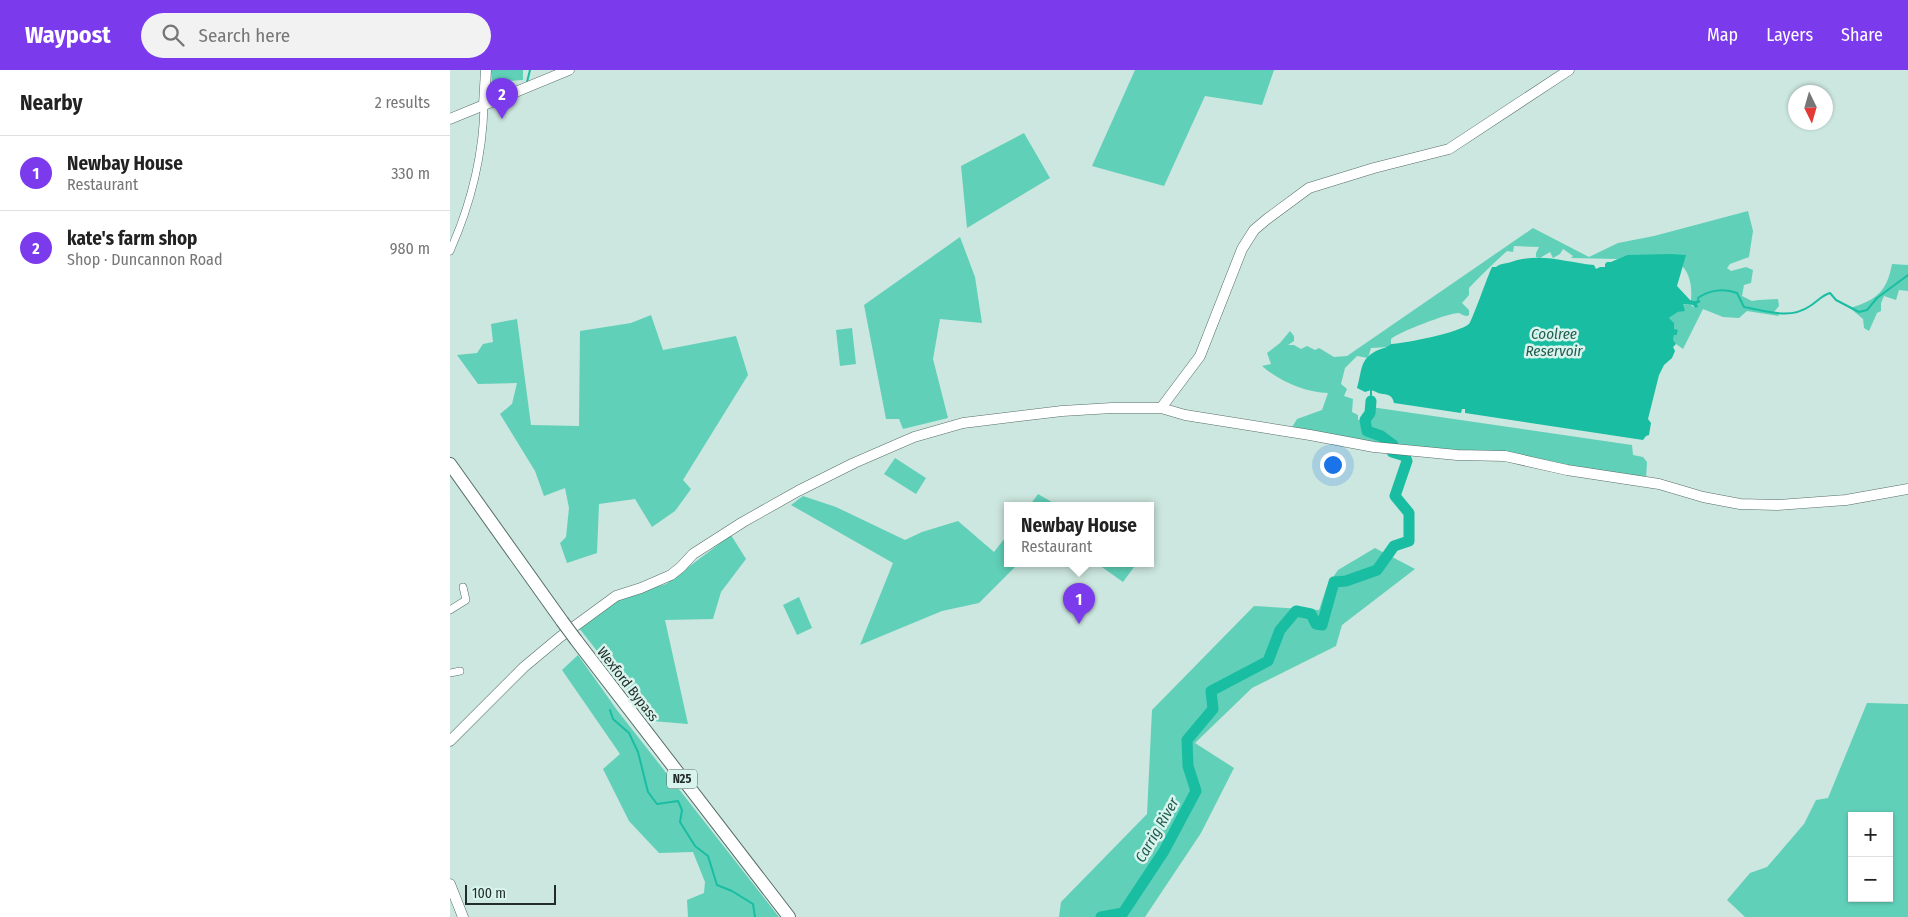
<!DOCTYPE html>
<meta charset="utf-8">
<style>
body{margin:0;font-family:"Fira Sans Condensed",sans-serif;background:#f2f2f2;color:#222}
.controls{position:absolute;right:15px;bottom:15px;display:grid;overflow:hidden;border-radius:0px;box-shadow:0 1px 4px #0004}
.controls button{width:45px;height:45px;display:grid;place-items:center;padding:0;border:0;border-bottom:1px solid #e0e0e0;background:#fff;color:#222;font:25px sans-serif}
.compass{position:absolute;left:1338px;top:15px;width:45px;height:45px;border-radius:50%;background:#fff;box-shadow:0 1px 4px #0004;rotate:175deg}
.scale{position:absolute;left:15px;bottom:12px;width:91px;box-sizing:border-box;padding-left:5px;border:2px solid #222c29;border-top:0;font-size:14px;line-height:18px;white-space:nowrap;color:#222c29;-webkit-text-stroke:4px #d9f4ed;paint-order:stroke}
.you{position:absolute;left:882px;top:394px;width:18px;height:18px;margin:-12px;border:4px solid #fff;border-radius:50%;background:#1a73e8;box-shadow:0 0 0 8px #1a73e833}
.badge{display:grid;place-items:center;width:32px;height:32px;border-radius:50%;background:#7c3aed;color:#fff;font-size:16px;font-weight:700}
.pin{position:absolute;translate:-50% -41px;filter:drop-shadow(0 1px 2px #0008)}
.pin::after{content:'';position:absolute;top:26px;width:18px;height:15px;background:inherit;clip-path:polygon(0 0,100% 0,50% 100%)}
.popup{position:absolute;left:554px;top:432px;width:150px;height:65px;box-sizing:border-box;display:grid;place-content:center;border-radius:0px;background:#fff;filter:drop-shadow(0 1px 4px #0005);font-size:16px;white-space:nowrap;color:#767676}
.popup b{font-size:19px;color:#222}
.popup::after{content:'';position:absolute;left:50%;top:100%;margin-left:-10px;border:10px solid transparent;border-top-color:#fff}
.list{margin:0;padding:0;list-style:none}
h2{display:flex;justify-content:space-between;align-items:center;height:65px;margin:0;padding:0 20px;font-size:21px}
h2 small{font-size:16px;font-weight:400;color:#767676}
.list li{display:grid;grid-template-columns:32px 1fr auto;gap:15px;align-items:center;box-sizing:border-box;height:75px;padding:0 20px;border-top:1px solid #e0e0e0}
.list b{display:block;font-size:19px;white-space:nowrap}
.list p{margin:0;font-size:16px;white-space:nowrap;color:#767676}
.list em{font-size:16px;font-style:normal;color:#767676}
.icon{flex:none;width:28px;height:28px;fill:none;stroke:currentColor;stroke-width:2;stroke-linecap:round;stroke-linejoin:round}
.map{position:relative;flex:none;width:1458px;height:847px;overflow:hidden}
header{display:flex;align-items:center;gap:30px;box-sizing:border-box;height:70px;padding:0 25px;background:#7c3aed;color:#fff}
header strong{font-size:24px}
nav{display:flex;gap:28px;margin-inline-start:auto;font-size:18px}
.search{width:350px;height:45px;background:#f2f2f2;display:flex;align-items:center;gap:12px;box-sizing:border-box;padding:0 18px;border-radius:28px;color:#767676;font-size:19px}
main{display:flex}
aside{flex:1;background:#fff}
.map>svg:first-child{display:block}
.green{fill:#61d0b9;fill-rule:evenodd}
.water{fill:#19bda2}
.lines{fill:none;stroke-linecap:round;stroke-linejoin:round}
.stream{stroke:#19bda2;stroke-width:2}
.river{stroke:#19bda2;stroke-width:11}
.street-casing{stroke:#566e68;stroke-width:8}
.secondary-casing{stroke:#566e68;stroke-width:11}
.highway-casing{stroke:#566e68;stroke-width:14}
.street{stroke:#fff;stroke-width:7}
.secondary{stroke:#fff;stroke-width:10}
.highway{stroke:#fff;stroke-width:12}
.highway-bridge-casing{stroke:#566e68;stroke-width:14;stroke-linecap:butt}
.highway-bridge{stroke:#fff;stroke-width:12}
.labels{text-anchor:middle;stroke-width:5;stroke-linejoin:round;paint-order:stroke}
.shield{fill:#d9f4ed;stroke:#596864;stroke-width:1}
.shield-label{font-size:12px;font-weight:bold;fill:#222c29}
.street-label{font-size:14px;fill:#222c29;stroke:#d9f4ed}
.water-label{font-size:15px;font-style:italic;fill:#235d51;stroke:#d9f4ed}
</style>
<header>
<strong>Waypost</strong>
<div class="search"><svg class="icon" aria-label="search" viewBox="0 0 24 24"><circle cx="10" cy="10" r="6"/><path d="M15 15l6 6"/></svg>Search here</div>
<nav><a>Map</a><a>Layers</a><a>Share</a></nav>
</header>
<main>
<aside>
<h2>Nearby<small>2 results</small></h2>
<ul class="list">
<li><span class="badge">1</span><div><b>Newbay House</b><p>Restaurant</p></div><em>330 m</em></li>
<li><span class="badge">2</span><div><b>kate's farm shop</b><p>Shop · Duncannon Road</p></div><em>980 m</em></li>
</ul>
</aside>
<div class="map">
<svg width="1458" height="847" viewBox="0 0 1458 847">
<rect width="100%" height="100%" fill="#cce7df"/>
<path class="green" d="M41,0H73V10L42,12Z
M685,0H824L812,35L755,26L714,116L642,96Z
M574,63L600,108L517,158L511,96Z
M1298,141L1303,161L1299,187L1280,194L1277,198L1281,201L1296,197L1303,200L1301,213L1294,215L1292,226L1302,231L1308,230L1328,229L1329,236L1324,242L1328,243L1329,246L1297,241L1289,248L1273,247L1253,239L1233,279L1222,271L1224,265H1227L1228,260H1224L1219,248L1228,242L1234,240L1232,234L1241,235L1245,238L1247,237V234L1251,232L1248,228L1246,231L1241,230C1242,219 1241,205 1232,196L1235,185H1177L1168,189L1121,188L1123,186L1113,179L1110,184L1103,188L1100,182L1090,188L1086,187V183L1089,177L1064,176L1063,182L1057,181C1044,193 1031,205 1019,218V225L1012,233L1019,240V245L1017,246C1015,246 1011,244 1009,243C998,243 949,262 941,269V274L938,277L921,278L918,288L907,286L895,298L891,314L897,319L894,326L903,329L902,342L908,345V350H915L920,343L921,337L1182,375L1183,385L1193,387L1197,392L1196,409L1007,381L925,373L841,359L847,349L872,340L878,323C856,323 829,311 812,296L821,294L817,283L830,273L840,261L844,266V271L838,275H844L851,279L857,276L865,280L869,278L884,287L897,286L1083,158L1139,187L1168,173L1204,166Z
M510,167L525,207L532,253L490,249L483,289L498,348L453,359L449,349H436L414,235Z
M1442,194L1458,195V221L1449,220L1446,230L1434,226L1431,233V241L1427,243L1419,261L1414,258L1413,249L1400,238C1427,230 1437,221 1442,194Z
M201,245L213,280L286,266L298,305L233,410L241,419L225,441L202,457L185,429L149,434L147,483L117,493L110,473L116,467L119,438L115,418L94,426L85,401L50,344L62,334L67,313L28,314L7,285L27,283L33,274L43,272L41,254L67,249L81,355L129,356L130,261L181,253Z
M402,258L406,294L390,296L386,260Z
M445,388L476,408L466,424L434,404Z
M588,424L607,435H580Z
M353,426L386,437L455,470L472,462L508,451L544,482L558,464V493H569L529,533L492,541L410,575L443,493L341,435Z
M281,465L296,489L271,522L263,549L215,550L238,654L202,651L129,558L171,527L216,514Z
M925,478L965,499L892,555L886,576L802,618L745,673L784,698L751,763L695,847H609L611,832L697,744L702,640L804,536L869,540L877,516L888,500Z
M651,493H687L673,512L649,495Z
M349,527L362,558L347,565L333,535Z
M128,585L167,640L329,847H238L237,830L254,823L255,812L243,782L209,783L179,751L153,699L170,684L112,600Z
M1417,633L1458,634V847H1295L1277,830L1300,803L1317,797L1354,754L1366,730L1378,728ZM1402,746H1439V828H1402Z"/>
<path class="water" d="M1221,184L1236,185L1227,216L1240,230L1246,231L1248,228L1251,232L1247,234L1248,237L1245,238L1243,235L1233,234L1235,241L1228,242L1219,248L1224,253V259L1228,260L1227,265H1224L1223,270L1226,274L1223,277L1225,281L1222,288L1214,295L1209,305L1198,349L1201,353L1199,365L1196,366L1193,370L1015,343V339H1012L1011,343L944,333C942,325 939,325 933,324C929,324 925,321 921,320L915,322L907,318C912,302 909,290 926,281C932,278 937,278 941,274C957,273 1008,263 1019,254C1022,251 1038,205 1042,197H1046C1051,193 1055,194 1061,192C1091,182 1114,192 1144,195L1146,199L1150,197H1155V194L1157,192H1161L1177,185Z"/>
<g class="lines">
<path class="stream" d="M77,12L80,0
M1248,228C1259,220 1274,218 1287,223L1294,237C1317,241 1340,250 1360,236C1367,232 1372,225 1380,223L1386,230L1409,242L1417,240L1427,228L1458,205
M921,331V320
M160,640L163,649L179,663L188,682L198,722L207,734L228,731L232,740L230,752L245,776L258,786L267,815L282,821L303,834L305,847"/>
<path class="river" d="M921,331L920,343L915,350L917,361L931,366L943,375
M651,847L673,843L714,781L746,721L738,696L737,670L763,639L761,621L818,591L830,560L846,541L861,544L866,554L872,555L884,512L896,511L927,500L944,476L959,471V443L945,426L957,391L955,386L942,382"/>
<defs>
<path id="street" d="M0,181C21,134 33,86 34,35
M0,540L16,530L13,517
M0,603L10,601"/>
<path id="secondary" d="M34,35L36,0
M0,49L119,0
M711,338L750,286L792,179L804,160L817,149L859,118L924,98L999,79L1119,0
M0,671L74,597L110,567L166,526L191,518L221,505L231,497L243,484L293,452L348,421L404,393L464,367L513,353L612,341L662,338H711L735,345L860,365L924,377L1007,385L1055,386L1117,400L1209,414L1253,427L1290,434L1327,435L1396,430L1458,419
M0,814L13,847"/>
<path id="highway" d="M0,394L112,551
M126,570L339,847"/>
</defs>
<use href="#street" class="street-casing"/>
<use href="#secondary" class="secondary-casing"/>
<use href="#highway" class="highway-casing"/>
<use href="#street" class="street"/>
<use href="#secondary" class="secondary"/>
<use href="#highway" class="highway"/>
<defs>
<path id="highway-bridge" d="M112,551L126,570"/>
</defs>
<use href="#highway-bridge" class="highway-bridge-casing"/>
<use href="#highway-bridge" class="highway-bridge"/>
</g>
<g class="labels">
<rect class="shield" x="217" y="699.5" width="30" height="19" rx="4"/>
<g class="shield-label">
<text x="232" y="713">N25</text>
</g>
<g class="street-label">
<text transform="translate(178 614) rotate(52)" y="5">Wexford Bypass</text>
</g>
<g class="water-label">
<text x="1104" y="269">Coolree<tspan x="1104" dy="17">Reservoir</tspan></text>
<text transform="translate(707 760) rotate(-60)" y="5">Carrig River</text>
</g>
</g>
</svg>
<div class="controls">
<button>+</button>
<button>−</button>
</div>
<svg class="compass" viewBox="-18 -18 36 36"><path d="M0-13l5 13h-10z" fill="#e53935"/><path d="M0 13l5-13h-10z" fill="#767676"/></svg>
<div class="scale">100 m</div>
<div class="you"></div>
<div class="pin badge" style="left:629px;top:554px">1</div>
<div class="popup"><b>Newbay House</b>Restaurant</div>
<div class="pin badge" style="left:52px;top:49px">2</div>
</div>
</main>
